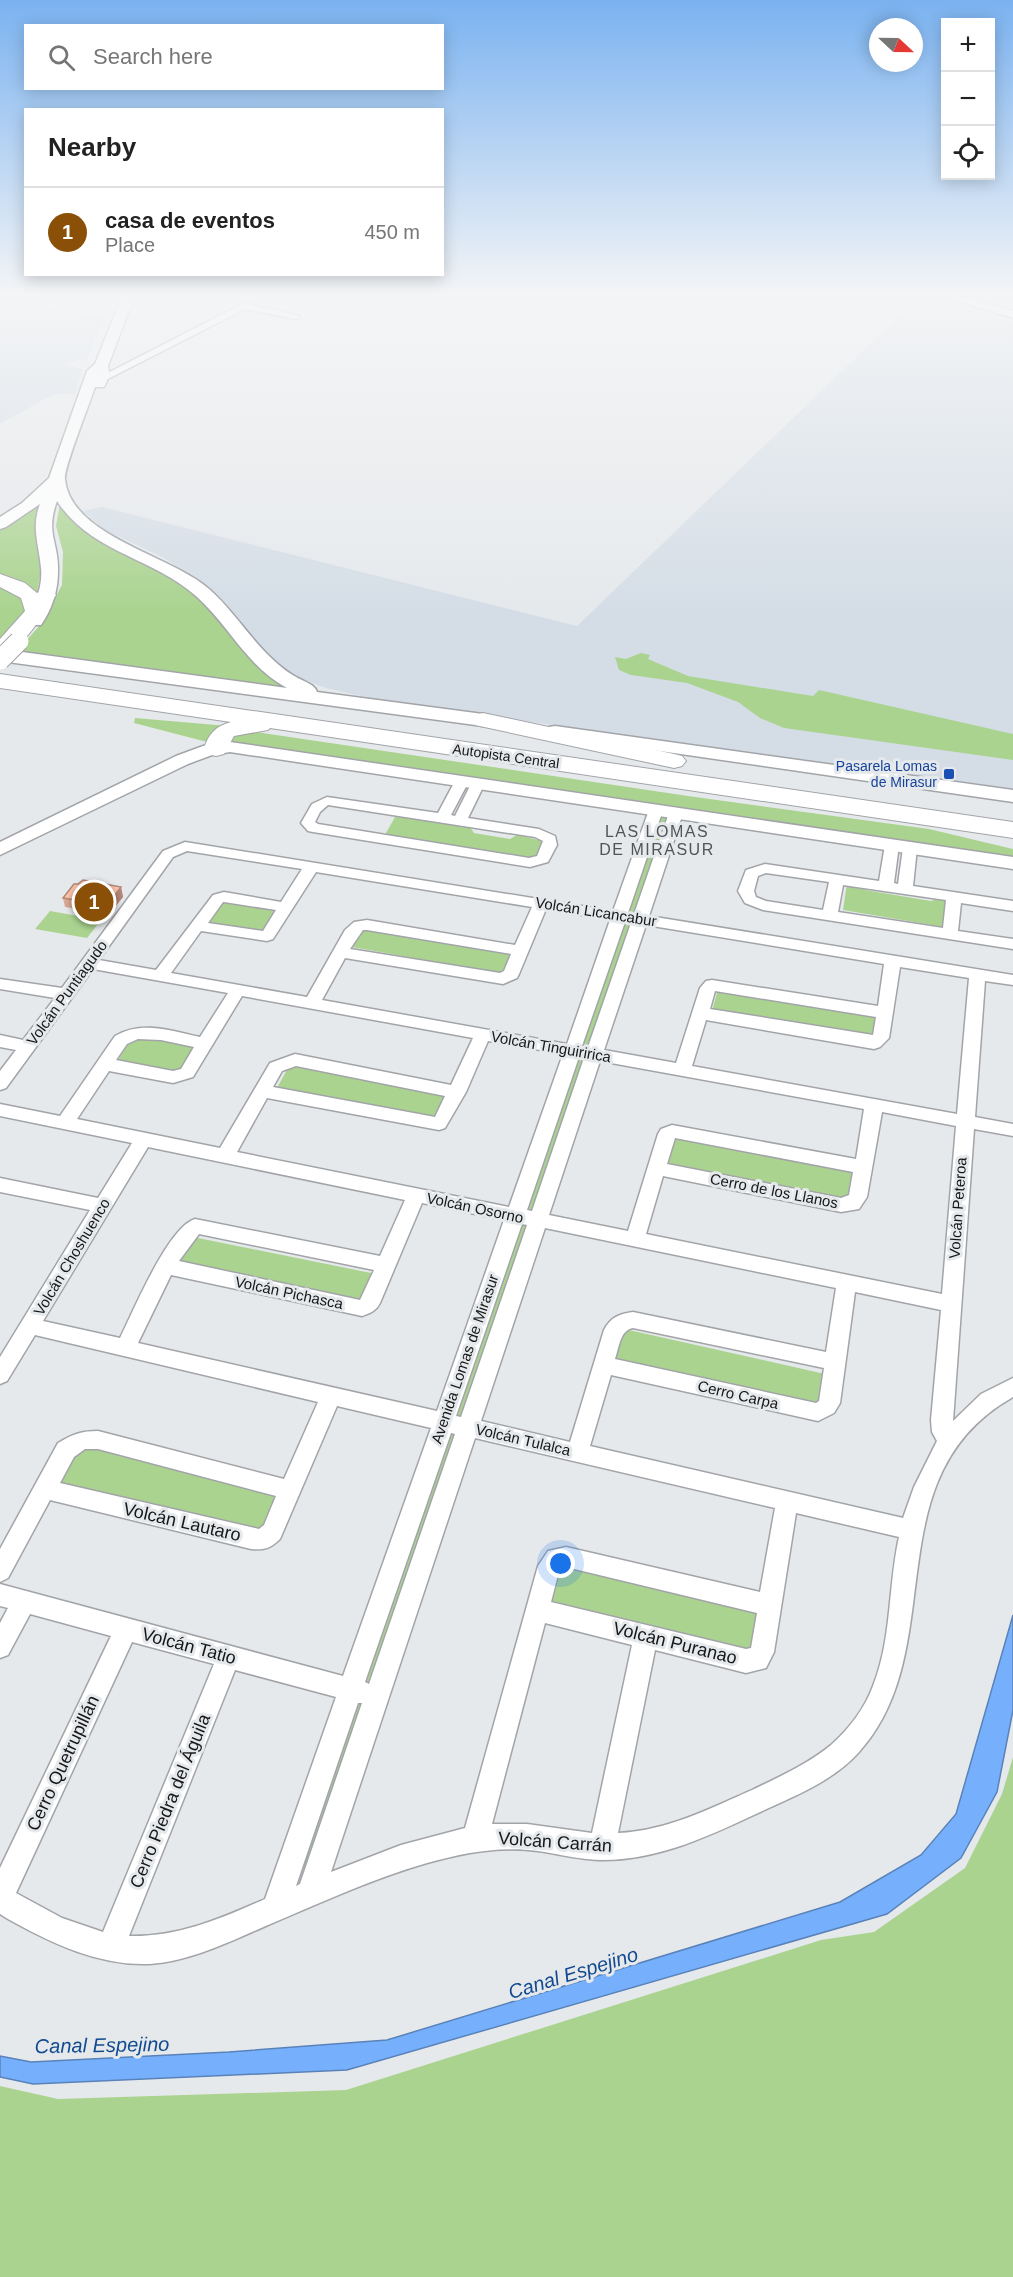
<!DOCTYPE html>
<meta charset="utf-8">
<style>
body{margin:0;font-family:Arial,sans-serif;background:#f6f6f6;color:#222}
.controls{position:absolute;right:18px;top:18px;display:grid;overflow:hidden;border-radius:0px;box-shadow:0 3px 15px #0003}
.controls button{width:54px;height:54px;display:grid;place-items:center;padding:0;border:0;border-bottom:2px solid #e0e0e0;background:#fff;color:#222;font:30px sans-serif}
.compass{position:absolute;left:869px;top:18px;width:54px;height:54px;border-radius:50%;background:#fff;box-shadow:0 3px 15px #0003;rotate:112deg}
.you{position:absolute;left:561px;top:1564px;width:21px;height:21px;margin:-15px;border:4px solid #fff;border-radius:50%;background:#1a73e8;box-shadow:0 0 0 9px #1a73e833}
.badge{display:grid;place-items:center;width:39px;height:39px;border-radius:50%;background:#8a5007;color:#fff;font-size:20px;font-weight:700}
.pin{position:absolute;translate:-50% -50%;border:3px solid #fff;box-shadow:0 2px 6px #0006}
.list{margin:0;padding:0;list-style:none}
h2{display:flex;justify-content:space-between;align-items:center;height:78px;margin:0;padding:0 24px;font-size:26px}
h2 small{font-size:20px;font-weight:400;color:#767676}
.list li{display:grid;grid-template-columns:39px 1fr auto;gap:18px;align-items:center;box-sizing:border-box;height:90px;padding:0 24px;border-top:2px solid #e0e0e0}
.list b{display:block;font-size:22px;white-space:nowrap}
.list p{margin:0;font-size:20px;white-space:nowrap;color:#767676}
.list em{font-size:20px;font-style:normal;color:#767676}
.icon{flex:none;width:33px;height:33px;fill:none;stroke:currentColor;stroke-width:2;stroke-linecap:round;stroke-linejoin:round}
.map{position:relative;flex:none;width:1013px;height:2277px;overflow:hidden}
.search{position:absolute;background:#fff;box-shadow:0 3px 15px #0003;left:24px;top:24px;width:420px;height:66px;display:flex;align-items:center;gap:15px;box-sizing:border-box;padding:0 21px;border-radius:0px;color:#767676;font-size:22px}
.panel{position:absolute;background:#fff;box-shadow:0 3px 15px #0003;left:24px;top:108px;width:420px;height:168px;border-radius:0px}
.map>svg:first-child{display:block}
.built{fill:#d4dde6}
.green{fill:#aad38f}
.water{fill:#76b0fd;stroke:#5982b8;stroke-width:1.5}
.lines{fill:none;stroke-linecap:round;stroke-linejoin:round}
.street-casing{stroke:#a2a4a8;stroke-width:3}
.secondary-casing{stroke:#a2a4a8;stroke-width:3}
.primary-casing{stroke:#a2a4a8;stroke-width:3}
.highway-casing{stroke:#a2a4a8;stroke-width:2}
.street{fill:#fff;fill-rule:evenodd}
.secondary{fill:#fff;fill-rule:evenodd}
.primary{fill:#fff;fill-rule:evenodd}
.highway{fill:#fff;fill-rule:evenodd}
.primary-bridge-casing{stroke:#a2a4a8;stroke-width:21;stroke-linecap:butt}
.primary-bridge{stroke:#fff;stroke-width:19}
.wall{fill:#dba893}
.shaded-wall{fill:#b28878}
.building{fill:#ffc3ab;stroke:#b28878;stroke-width:1.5}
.transit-dot{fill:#1a4fb4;stroke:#e6e9ec;stroke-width:2}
.labels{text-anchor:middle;stroke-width:6;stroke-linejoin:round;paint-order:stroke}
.far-street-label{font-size:14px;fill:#161718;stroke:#e6e9ec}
.far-transit-label{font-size:14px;fill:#164399;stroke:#e6e9ec;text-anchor:end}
.street-label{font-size:15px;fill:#161718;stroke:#e6e9ec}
.neighbourhood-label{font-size:16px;letter-spacing:1.5px;fill:#525457;stroke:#e6e9ec}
.near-street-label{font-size:18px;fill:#161718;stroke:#e6e9ec}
.near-water-label{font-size:20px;font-style:italic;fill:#124b8f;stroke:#e6e9ec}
</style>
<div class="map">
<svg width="1013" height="2277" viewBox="0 0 1013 2277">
<rect width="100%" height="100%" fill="#e6e9ec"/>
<path class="built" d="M925,295L1013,323V789L388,702L326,688L280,671L206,586L164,558L103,529L83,511L102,507L577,626L897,318Z
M5,299L105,317L86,361L78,360L64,364L67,366L83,369L75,395L65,393L52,395L0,424V301Z"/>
<path class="green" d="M60,503L67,513L184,580L298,691L17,651L41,624L62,585L63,552L56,526Z
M41,505L37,535L41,571L37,592L24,584L0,575V530Z
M0,585L22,597L27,605L25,619L0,642Z
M641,653L650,655L648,659L688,676L813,696L819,690L1013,734V760L784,728L760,718L738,702L687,683L631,675L619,670L615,657L626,659Z
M135,718L228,726L207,742L134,723Z
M243,730L688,796L929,829L1013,849V858L232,742L229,736Z
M401,816L470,827L474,833L510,839L517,835L543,841L536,856L530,858L390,837L386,833L395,817Z
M659,816L670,818L308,1867L300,1868Z
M847,883L865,886V890L931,901L943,897L947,899L944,927L843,910Z
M223,902L275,911L263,932L209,923Z
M50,911L101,920L87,938L35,929Z
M361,928L513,954L503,974L352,947Z
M718,989L876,1015L871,1038L712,1011Z
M133,1036L198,1048L184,1072L118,1060Z
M289,1066L448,1095L437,1119L277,1088Z
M674,1137L856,1173L851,1200L666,1164Z
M193,1237L376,1274L365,1301L178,1261Z
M620,1328L825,1374L818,1405L610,1359Z
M79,1445L282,1494L265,1534L56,1484Z
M562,1566L759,1611L754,1650L552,1601Z
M1013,1757V2277H0V2086L58,2099L346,2090L821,1940L874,1932L965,1868L1002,1794Z"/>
<path class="water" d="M1013,1615V1710L997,1792L961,1858L887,1914L347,2070L33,2084L0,2077V2056L31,2062L229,2052L387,2040L840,1902L921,1855L956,1814Z"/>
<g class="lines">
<defs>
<path id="street" d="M244,303L300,316L296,319L245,309L104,381L96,379Z
M462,777L469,781L451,815L455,816L473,780H483L485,783L468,818L539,829L555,836L557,845L548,862L530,867L313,832L308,831L301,823L312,804L327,797L438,813L455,781ZM328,805L535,837L543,841L537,856L529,858L318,824L315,822L320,812Z
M656,806L663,810L628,913L634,914L669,813L676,809L683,813L649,916L1013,975V985L985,981L975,1117L1013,1124V1136L974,1129L953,1421L981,1394L1013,1378V1397C871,1477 953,1648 859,1752C836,1778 802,1793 771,1807C717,1832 663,1860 603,1860C581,1860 559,1854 538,1851C500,1846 464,1853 427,1863C372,1879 320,1903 268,1925C231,1941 191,1961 150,1964C99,1966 51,1943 8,1919L0,1914V1868L111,1636L30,1614L8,1655L0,1658V1623L8,1608L0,1606V1584L343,1676L431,1428L337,1406L280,1539C270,1549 264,1550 251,1549L50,1500L8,1578L0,1582V1549L58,1443C73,1434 81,1431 98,1431L284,1479L318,1402L35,1335L7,1381L0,1384V1357L90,1210L0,1192V1178L98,1198L132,1143L0,1116V1104L60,1116L115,1036C142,1020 172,1031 200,1037L228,993L93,969L6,1088L0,1090V1071L16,1050L0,1047V1035L23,1040L55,998L0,989V979L62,988L163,851L185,842L613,911L649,810ZM187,851L302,869L281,902L224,892L213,895L156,970L99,960L173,857ZM316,872L532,907L515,945L367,920L354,922L345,930L307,997L171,973L201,931L267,941L273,939ZM223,902H224L276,910L263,931L208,923ZM546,909L610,920L567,1044L322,1000L345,958L503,984L517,978L519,974ZM625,922L631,923L588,1047L582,1046ZM646,925L884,964L878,1006L712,980L706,981L700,988L676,1063L604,1050ZM363,930H367L511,954L504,971L500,973L350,949ZM900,967L969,978L957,1114L692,1066L706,1020L874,1049L880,1047L889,1038ZM715,991L876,1017L873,1035L710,1009ZM242,996L473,1038L451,1085L295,1054L270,1063L220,1148L77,1119L109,1071L173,1083L193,1077ZM138,1039L161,1040L194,1047L181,1069L173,1071L116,1060L127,1044ZM488,1041L563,1054L509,1207L237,1152L267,1098L439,1130L445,1128L466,1092ZM579,1057L584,1058L532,1211L527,1210ZM600,1061L864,1109L856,1159L672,1125L661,1129L658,1134L628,1231L549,1215ZM296,1066L445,1096L435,1117L273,1087L282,1071ZM882,1112L956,1126L942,1294L646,1234L663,1176L841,1212L859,1209L867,1197ZM675,1138L853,1172L849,1195L841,1198L667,1164ZM148,1147L405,1200L380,1256L195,1219C168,1227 133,1312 120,1338L43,1321ZM422,1203L504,1220L437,1411L138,1343L171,1275L362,1316C370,1313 376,1311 380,1303ZM522,1224L527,1225L461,1417L456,1416ZM545,1228L836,1288L826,1352L633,1312C619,1314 611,1317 604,1330L570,1442L481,1421ZM199,1234L374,1270L360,1300L179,1261ZM855,1292L941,1310L931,1420L932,1432L937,1441L914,1487L903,1518L590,1446L611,1375L818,1421L834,1413L840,1403ZM633,1328L824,1368L819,1401L816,1403L615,1359C619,1348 620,1330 633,1328ZM451,1433L455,1434L369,1684L365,1682ZM475,1438L775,1508L760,1592L566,1547L548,1551L538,1566L465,1828L401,1845L331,1872ZM85,1449H98L276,1496L264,1525L259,1529L60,1483L74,1457ZM796,1513L899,1537C888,1586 892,1639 873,1686C865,1708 849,1729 831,1745C808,1764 779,1777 752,1790C709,1809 666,1831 618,1833L655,1650L746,1673L766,1668L774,1652ZM566,1567L757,1613L751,1648L746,1649L551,1602L559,1571ZM545,1623L632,1645L592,1833L527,1824H492ZM132,1642L214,1664L103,1932L62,1918L16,1893ZM235,1670L336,1697L265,1899C220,1919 178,1937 129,1936ZM358,1703H362L300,1884L296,1886Z
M892,841L899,845L894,883L898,884L903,848L910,844L917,848L913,886L1013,901V911L961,903L958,931L1013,939V949L763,910L745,903L738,891L746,870L765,864L879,881L885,845ZM766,873L829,882L823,910L766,901L756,897L754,891L758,876ZM843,885L946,900L943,928L838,912Z"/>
<path id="secondary" d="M941,294H956L1013,311V318L942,296Z
M555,726L1013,790V802L549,735L546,731L549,727Z
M230,742L1013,857V869L230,752L212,755L188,764L0,855V842L176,756L203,746Z"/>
<path id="primary" d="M123,294H135L108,366C110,373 108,380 104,387H95C90,403 64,467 65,479C70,536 171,555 209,589C231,608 247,634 267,654C278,665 290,675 304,681C310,684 315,686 317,692L483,714L490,716L493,720L490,724L483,726L0,661V649L287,688C248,668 228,624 196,596C152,557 91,553 57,501C45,534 59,542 58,571C58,591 52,609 41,625H29L26,621C35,605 43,586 41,568C39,545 31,527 40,504L6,527L0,529V517L22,503L49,478L87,371L95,364Z"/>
<path id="highway" d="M0,574L25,583L37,593L46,589L53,591L56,595C44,613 21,652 0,657V639L25,611L21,598L0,587Z
M0,674L1013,822V838L270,728L268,730L234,736L224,754L216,756L208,754L204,749C208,734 216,726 231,722L0,688Z
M483,713L674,754L682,756L686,761L682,766L674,768L475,725L471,720L475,715Z"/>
</defs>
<use href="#street" class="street-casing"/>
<use href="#secondary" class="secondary-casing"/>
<use href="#primary" class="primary-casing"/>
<use href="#highway" class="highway-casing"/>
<use href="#street" class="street"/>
<use href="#secondary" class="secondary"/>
<use href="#primary" class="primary"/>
<use href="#highway" class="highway"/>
<defs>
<path id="primary-bridge" d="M0,660L19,641"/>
</defs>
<use href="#primary-bridge" class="primary-bridge-casing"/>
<use href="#primary-bridge" class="primary-bridge"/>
</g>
<path class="wall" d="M121,887L123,897L109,914L65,907L63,898Z"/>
<path class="shaded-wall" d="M121,887L123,897L109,914L107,905Z"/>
<path class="building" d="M83,880L121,887L107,905L63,898L74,884H78Z"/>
<linearGradient id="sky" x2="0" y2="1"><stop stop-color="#7ab2f0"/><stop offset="0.48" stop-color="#f4f5f6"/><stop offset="1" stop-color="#f4f5f6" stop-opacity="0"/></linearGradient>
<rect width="1013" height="613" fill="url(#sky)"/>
<rect class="transit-dot" x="943" y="768" width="12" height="12" rx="3"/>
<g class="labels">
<g class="far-street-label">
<text transform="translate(506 756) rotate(8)" y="5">Autopista Central</text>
</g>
<g class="far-transit-label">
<text x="937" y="771">Pasarela Lomas<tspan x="937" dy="16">de Mirasur</tspan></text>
</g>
<g class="street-label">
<text transform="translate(596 912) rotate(9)" y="5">Volcán Licancabur</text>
<text transform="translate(67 993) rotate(-54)" y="5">Volcán Puntiagudo</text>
<text transform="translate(551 1047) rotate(10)" y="5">Volcán Tinguiririca</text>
<text transform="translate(774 1191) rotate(11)" y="5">Cerro de los Llanos</text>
<text transform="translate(475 1208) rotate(12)" y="5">Volcán Osorno</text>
<text transform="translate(958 1208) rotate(-86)" y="5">Volcán Peteroa</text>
<text transform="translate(72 1257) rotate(-59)" y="5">Volcán Choshuenco</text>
<text transform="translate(289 1293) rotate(12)" y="5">Volcán Pichasca</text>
<text transform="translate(465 1359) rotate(-71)" y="5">Avenida Lomas de Mirasur</text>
<text transform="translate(738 1395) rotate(13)" y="5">Cerro Carpa</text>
<text transform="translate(523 1440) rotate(13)" y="5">Volcán Tulalca</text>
</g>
<g class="neighbourhood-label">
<text x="657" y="837">LAS LOMAS<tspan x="657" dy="18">DE MIRASUR</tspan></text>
</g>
<g class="near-street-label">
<text transform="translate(182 1522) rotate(13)" y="6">Volcán Lautaro</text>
<text transform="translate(675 1643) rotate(14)" y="6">Volcán Puranao</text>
<text transform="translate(189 1646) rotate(15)" y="6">Volcán Tatio</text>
<text transform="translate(63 1763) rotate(-65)" y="6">Cerro Quetrupillán</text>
<text transform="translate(170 1801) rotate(-68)" y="6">Cerro Piedra del Águila</text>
<text transform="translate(555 1842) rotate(4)" y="6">Volcán Carrán</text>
</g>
<g class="near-water-label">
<text transform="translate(573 1973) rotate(-17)" y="7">Canal Espejino</text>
<text transform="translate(102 2045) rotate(-1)" y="7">Canal Espejino</text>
</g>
</g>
</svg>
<div class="controls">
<button>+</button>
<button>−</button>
<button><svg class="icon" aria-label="locate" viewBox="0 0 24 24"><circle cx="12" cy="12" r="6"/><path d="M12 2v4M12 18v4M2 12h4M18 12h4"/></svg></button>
</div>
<svg class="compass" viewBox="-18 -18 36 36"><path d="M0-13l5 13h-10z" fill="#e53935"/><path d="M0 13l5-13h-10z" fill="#767676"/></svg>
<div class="you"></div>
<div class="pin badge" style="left:94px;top:902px">1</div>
<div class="search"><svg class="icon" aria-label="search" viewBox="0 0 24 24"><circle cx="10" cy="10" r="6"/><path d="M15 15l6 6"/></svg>Search here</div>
<section class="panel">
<h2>Nearby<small></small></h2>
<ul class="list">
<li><span class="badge">1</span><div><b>casa de eventos</b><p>Place</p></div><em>450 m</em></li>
</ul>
</section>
</div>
